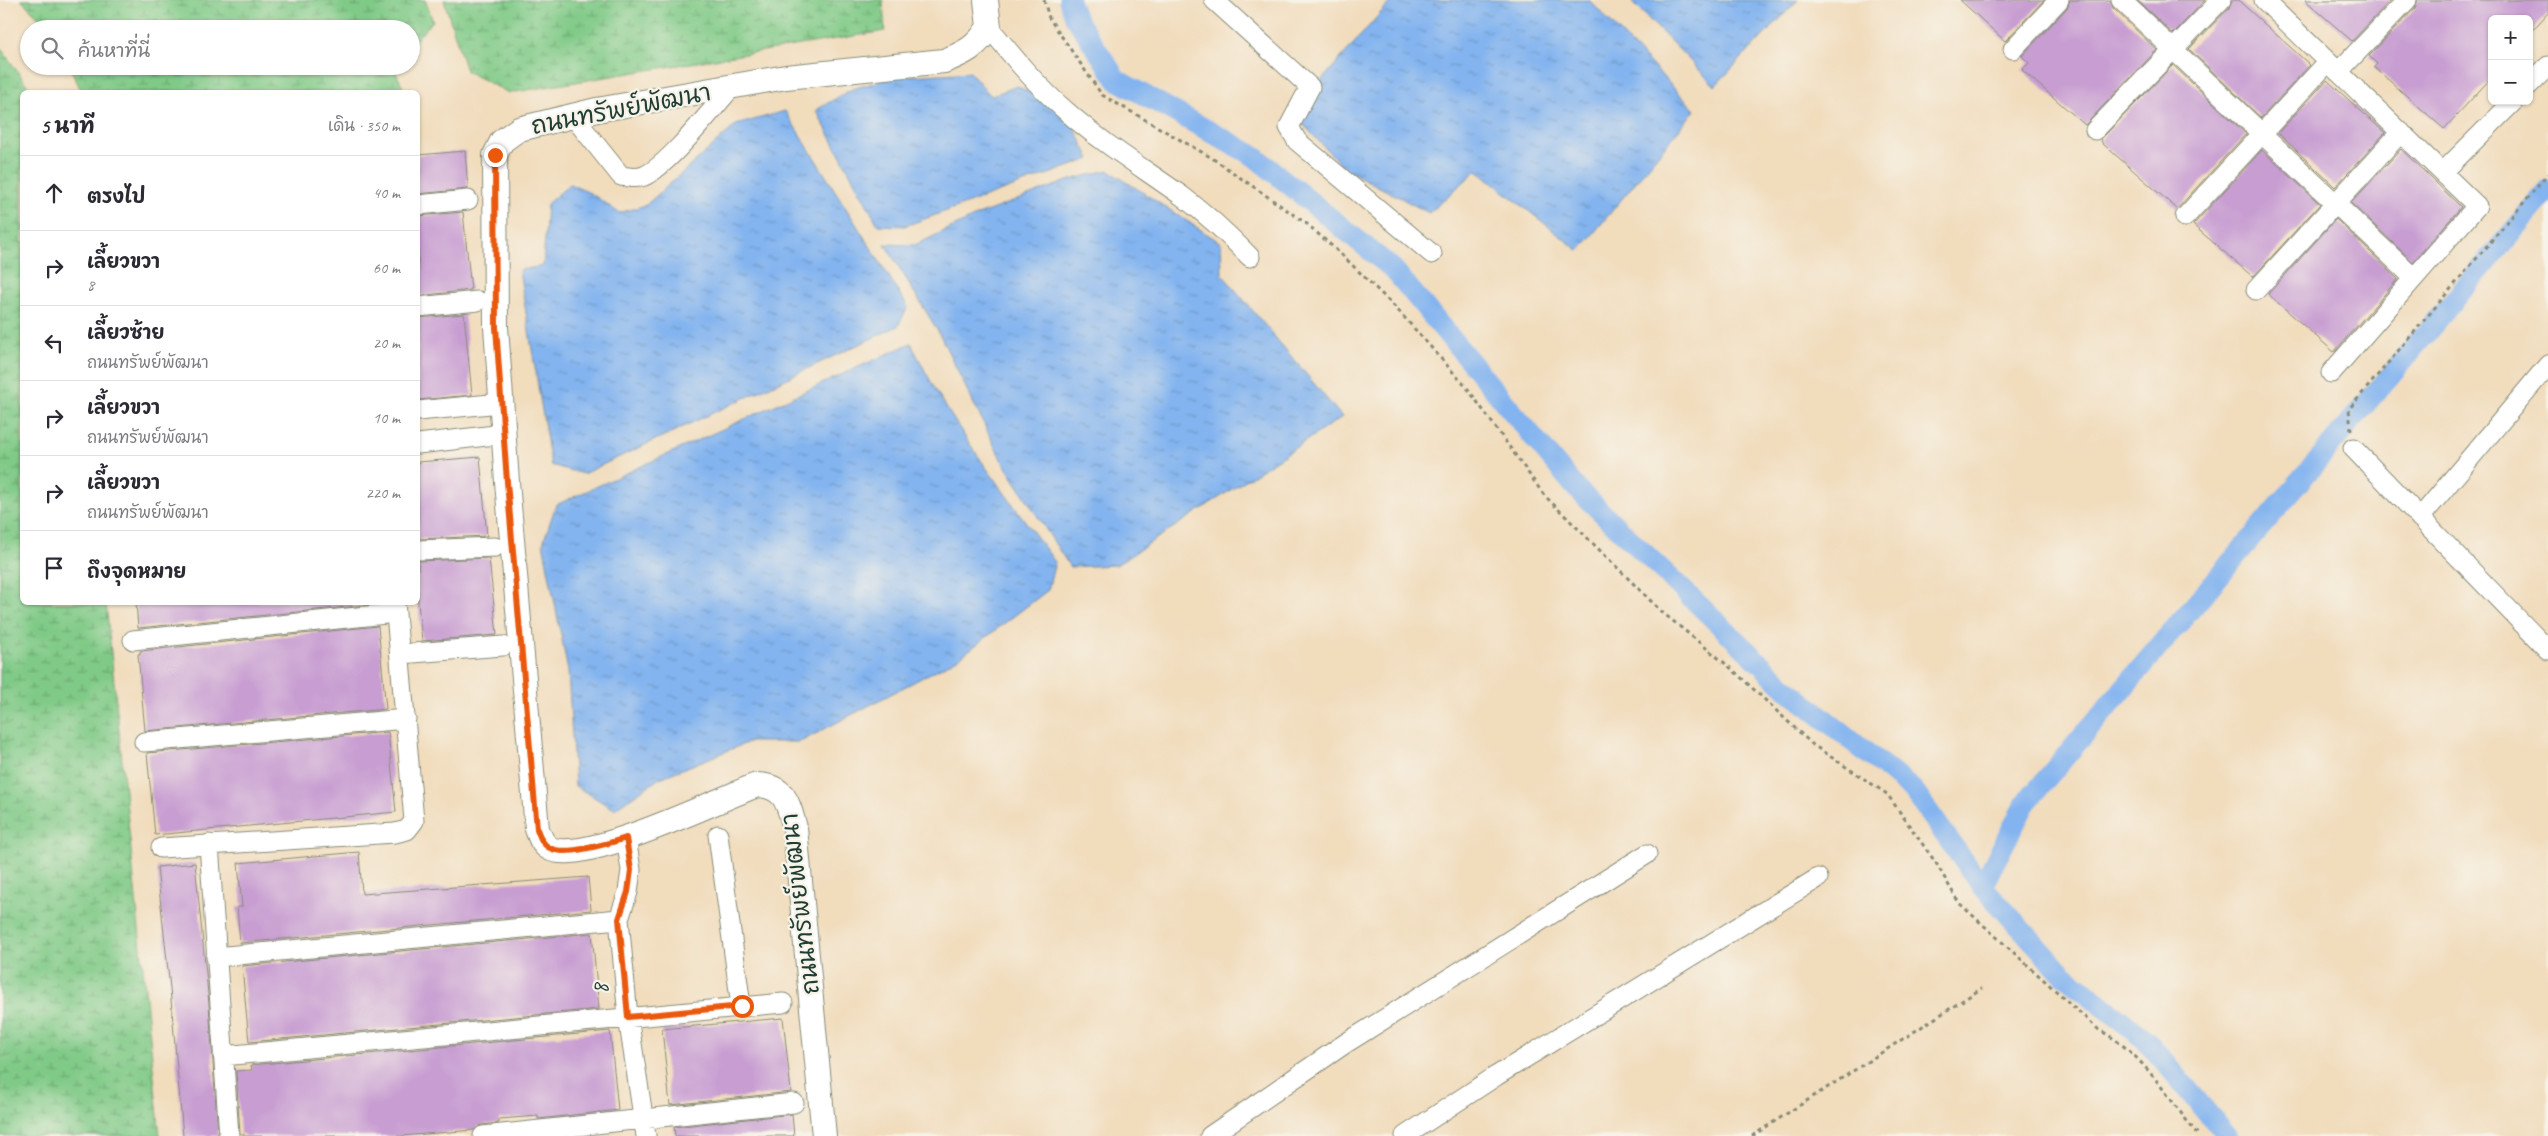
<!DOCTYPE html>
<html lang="th">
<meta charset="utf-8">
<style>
body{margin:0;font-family:Caveat,"Playpen Sans Thai",sans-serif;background:#f7f7f7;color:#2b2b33}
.controls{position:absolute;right:15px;top:15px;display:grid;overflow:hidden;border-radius:8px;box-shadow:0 1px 4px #0004}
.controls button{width:45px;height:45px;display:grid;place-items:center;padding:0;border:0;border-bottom:1px solid #e1e1e2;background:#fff;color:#2b2b33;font:25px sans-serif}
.stop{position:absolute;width:15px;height:15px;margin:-11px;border:4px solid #ea580c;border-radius:50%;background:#fff}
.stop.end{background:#ea580c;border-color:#fff;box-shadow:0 1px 5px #0008}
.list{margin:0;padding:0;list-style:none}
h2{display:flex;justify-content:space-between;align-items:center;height:65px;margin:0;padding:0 20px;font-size:21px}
h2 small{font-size:16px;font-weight:400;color:#7c7c81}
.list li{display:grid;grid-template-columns:32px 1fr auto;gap:15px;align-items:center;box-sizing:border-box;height:75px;padding:0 20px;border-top:1px solid #e1e1e2}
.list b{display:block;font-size:19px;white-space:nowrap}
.list p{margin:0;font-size:16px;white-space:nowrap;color:#7c7c81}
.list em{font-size:16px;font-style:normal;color:#7c7c81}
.icon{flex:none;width:28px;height:28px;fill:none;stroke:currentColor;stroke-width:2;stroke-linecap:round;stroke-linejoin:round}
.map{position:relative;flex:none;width:2548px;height:1136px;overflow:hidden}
.search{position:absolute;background:#fff;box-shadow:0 1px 4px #0004;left:20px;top:20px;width:400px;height:55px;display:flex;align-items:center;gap:12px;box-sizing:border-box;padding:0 18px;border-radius:28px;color:#7c7c81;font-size:19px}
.panel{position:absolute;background:#fff;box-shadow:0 1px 4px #0004;left:20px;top:90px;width:400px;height:515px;border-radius:8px}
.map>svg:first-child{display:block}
.wetland{fill:url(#wetland-marsh);stroke:#50845e}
.water{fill:url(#water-ripples);stroke:#517892}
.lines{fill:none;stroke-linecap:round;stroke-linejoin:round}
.canal{stroke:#83b4ef;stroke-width:21}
.building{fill:#c89ed2}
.minor-casing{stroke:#888c78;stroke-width:21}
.tertiary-casing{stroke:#888c78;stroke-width:26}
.path{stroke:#888c78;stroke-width:3;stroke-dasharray:4 4;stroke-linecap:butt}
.minor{stroke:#fff;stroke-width:19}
.tertiary{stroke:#fff;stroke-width:24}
.route{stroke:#ea580c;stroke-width:6}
.labels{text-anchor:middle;stroke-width:4.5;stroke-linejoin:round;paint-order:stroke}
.street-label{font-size:24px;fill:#1f3d34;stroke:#f7f3e8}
</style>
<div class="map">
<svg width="2548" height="1136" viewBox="0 0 2548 1136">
<defs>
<pattern id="wetland-marsh" width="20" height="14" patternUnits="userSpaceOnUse" patternTransform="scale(1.25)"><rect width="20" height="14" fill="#80ca87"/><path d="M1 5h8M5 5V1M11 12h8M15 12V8" fill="none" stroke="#68a56f"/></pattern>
<pattern id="water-ripples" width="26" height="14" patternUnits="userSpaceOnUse" patternTransform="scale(1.25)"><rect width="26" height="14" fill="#83b4ef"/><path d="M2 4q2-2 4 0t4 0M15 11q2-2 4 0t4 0" fill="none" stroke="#6b94c2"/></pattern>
</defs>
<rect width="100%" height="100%" fill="#f7f3e8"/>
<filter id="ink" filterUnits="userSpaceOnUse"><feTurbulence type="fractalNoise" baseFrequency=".02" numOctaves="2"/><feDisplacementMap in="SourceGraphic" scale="10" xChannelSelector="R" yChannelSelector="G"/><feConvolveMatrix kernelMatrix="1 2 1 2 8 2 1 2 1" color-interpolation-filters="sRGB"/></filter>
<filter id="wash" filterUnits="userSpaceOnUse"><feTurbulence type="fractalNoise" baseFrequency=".0096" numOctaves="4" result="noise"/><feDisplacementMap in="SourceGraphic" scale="20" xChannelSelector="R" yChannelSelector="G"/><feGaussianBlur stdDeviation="1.12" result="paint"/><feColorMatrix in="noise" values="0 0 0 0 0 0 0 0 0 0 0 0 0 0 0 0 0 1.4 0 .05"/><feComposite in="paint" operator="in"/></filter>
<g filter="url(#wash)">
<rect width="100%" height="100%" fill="#f1dcbc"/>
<path class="wetland" d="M21,0H425L433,21L411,45V29H51Z
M444,0H883L885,31L509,93L466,71Z
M0,47L32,92H22V602L106,603L160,1136H0Z
M69,66H393L405,92H82Z"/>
<path class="water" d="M1392,0H1589L1695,110L1579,251L1477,170L1429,213L1345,169L1296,117L1320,82Z
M1630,0H1798L1715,86Z
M970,72L991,96L1017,86L1066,111L1090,159L905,226L878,225L816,110L852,89L894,77Z
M785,111L908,307L898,326L583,474L551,465L519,270L543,266L547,204L570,184L592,194L619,213L646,205L736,125Z
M1108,170L1221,243L1222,274L1342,417L1116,565L1070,567L1001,459L939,333L885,244L915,245L978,215L1070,180Z
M911,343C948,422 1004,491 1055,562L1048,590L959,658L800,742H749L660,778L614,809L575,786L568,671L543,543L556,505Z"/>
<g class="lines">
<path class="canal" d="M1069,0L1075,17L1117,80L1254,156L1393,269L1576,488L1788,690L1912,789L1982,886L2063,974L2147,1041L2227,1136
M1982,886L2025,804L2548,190"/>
</g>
<g id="blocks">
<path class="building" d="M1960,0H2044L2005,41Z
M2070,0H2110L2113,8L2157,50L2085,125L2022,70L2029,63L2022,56L2067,8Z
M2137,0H2205L2173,34Z
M2232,0H2238L2310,65L2261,118L2189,49L2229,8Z
M2305,0H2391L2352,41Z
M2418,0H2548V13L2529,34V19H2492V77L2444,129L2374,67L2377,64L2369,56L2415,8Z
M2173,65L2246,134L2177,209L2102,143L2101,139Z
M2327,80L2385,133L2335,187L2278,133Z
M2401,149L2461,207L2413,262L2351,203Z
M2262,150L2320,204L2253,277L2193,225Z
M465,151L468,189L418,194V155Z
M463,212L471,290L418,296V216Z
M2336,219L2398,279L2334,352L2268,294Z
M464,314L472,395L418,400V318Z
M480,457L487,536L418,539V462Z
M489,558L497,635L422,641L418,603V561Z
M136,602H376V604L138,628Z
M378,626L386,709L145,731L138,654H140V651Z
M388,732L396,812L155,835L147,753Z
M359,852L362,894L588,877L591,910L240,943L237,907H242L238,863Z
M195,863L209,1004L218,1136H183L170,988L160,897L157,867Z
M592,933L599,1009L249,1042L242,966Z
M783,1018L791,1092L670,1105L662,1029Z
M610,1031L618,1110L538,1119V1116L499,1119V1123L481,1125L474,1130L401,1136H244V1134H240L236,1071L252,1070L251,1065Z
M792,1114L794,1136H675L674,1127Z"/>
</g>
</g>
<g filter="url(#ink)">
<use href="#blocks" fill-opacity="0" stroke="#888c78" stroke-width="1"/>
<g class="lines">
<defs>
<path id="minor" d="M1214,0L1310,87L1289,127L1297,141L1432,254
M2121,0L2414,278
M2264,0L2477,206L2331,373
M989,27C1013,57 1037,86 1066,111C1102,143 1143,168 1182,196C1206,214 1229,235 1250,257
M2013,49L2059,0
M2338,72L2407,0
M2529,85L2548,66
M573,116L621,176C628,177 637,179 644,176C668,166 713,108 732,87
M2095,130L2221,0
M2443,172L2514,101
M418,205L468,200
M2185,217L2328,62
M2256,290L2401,132
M418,307L478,301
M418,411L501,403
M418,444L504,434
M2353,448L2548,650
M2420,518L2548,365
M418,550L495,547
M133,640L396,613
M400,654L503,646
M144,742L406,719
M718,835L741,1006
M626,838L631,870L628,892L619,919L628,1017L646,1136
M209,844L229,1136
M161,848L395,833L407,830L414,821L395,602
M216,957L619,919
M223,1056L783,1003
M483,1136L794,1103
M1210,1136L1346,1043L1647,854
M1405,1136L1496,1076L1818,878"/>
<path id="tertiary" d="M824,1136L795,828C788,804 786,786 757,785C721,798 582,867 549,848C542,844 540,837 537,829L507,482L496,327L495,155L502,141L519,129L597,110L786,77L944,61C965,53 977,47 989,27L986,0"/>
</defs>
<use href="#minor" class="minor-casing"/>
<use href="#tertiary" class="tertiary-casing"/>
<path class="path" d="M1044,0L1049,18L1102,95L1212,158L1307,224L1342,255L1396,308L1468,389L1544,495L1663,613L1732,669L1813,745L1887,794L1936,863L1959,903L2099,1030C2143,1052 2168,1099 2199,1136
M2351,430L2349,409L2548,174
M1752,1136L1982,988"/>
<use href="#minor" class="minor"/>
<use href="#tertiary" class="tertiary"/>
</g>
</g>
<g class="lines" filter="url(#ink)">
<path class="route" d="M495,155L496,327L507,482L537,829C540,837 542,844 550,848C565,857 609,843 626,838L631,870L628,892L619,919L628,1017L742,1006"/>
</g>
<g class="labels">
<g class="street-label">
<text transform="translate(621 109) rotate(-11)" y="8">ถนนทรัพย์พัฒนา</text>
<text transform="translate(800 904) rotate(-97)" y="8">ถนนทรัพย์พัฒนา</text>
<text transform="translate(600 989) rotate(-95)" y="8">8</text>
</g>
</g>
</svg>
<div class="controls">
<button>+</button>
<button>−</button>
</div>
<div class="stop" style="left:742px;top:1006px"></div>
<div class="stop end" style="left:495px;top:155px"></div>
<div class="search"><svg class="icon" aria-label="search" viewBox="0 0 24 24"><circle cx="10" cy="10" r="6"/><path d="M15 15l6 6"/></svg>ค้นหาที่นี่</div>
<section class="panel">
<h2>5 นาที<small>เดิน · 350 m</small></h2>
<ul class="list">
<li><svg class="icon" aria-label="ahead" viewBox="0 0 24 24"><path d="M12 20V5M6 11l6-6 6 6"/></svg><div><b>ตรงไป</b></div><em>40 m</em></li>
<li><svg class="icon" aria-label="right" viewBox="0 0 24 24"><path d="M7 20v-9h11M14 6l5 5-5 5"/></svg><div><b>เลี้ยวขวา</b><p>8</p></div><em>60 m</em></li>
<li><svg class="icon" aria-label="left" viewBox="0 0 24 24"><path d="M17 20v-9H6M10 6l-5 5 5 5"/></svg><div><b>เลี้ยวซ้าย</b><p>ถนนทรัพย์พัฒนา</p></div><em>20 m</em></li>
<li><svg class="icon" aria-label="right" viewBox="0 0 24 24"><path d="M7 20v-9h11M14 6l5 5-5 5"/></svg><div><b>เลี้ยวขวา</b><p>ถนนทรัพย์พัฒนา</p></div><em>10 m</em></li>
<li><svg class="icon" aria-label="right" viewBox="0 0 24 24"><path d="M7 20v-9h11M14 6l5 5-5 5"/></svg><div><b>เลี้ยวขวา</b><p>ถนนทรัพย์พัฒนา</p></div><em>220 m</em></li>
<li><svg class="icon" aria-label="arrive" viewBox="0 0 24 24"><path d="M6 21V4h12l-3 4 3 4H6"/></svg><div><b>ถึงจุดหมาย</b></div></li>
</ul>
</section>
</div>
